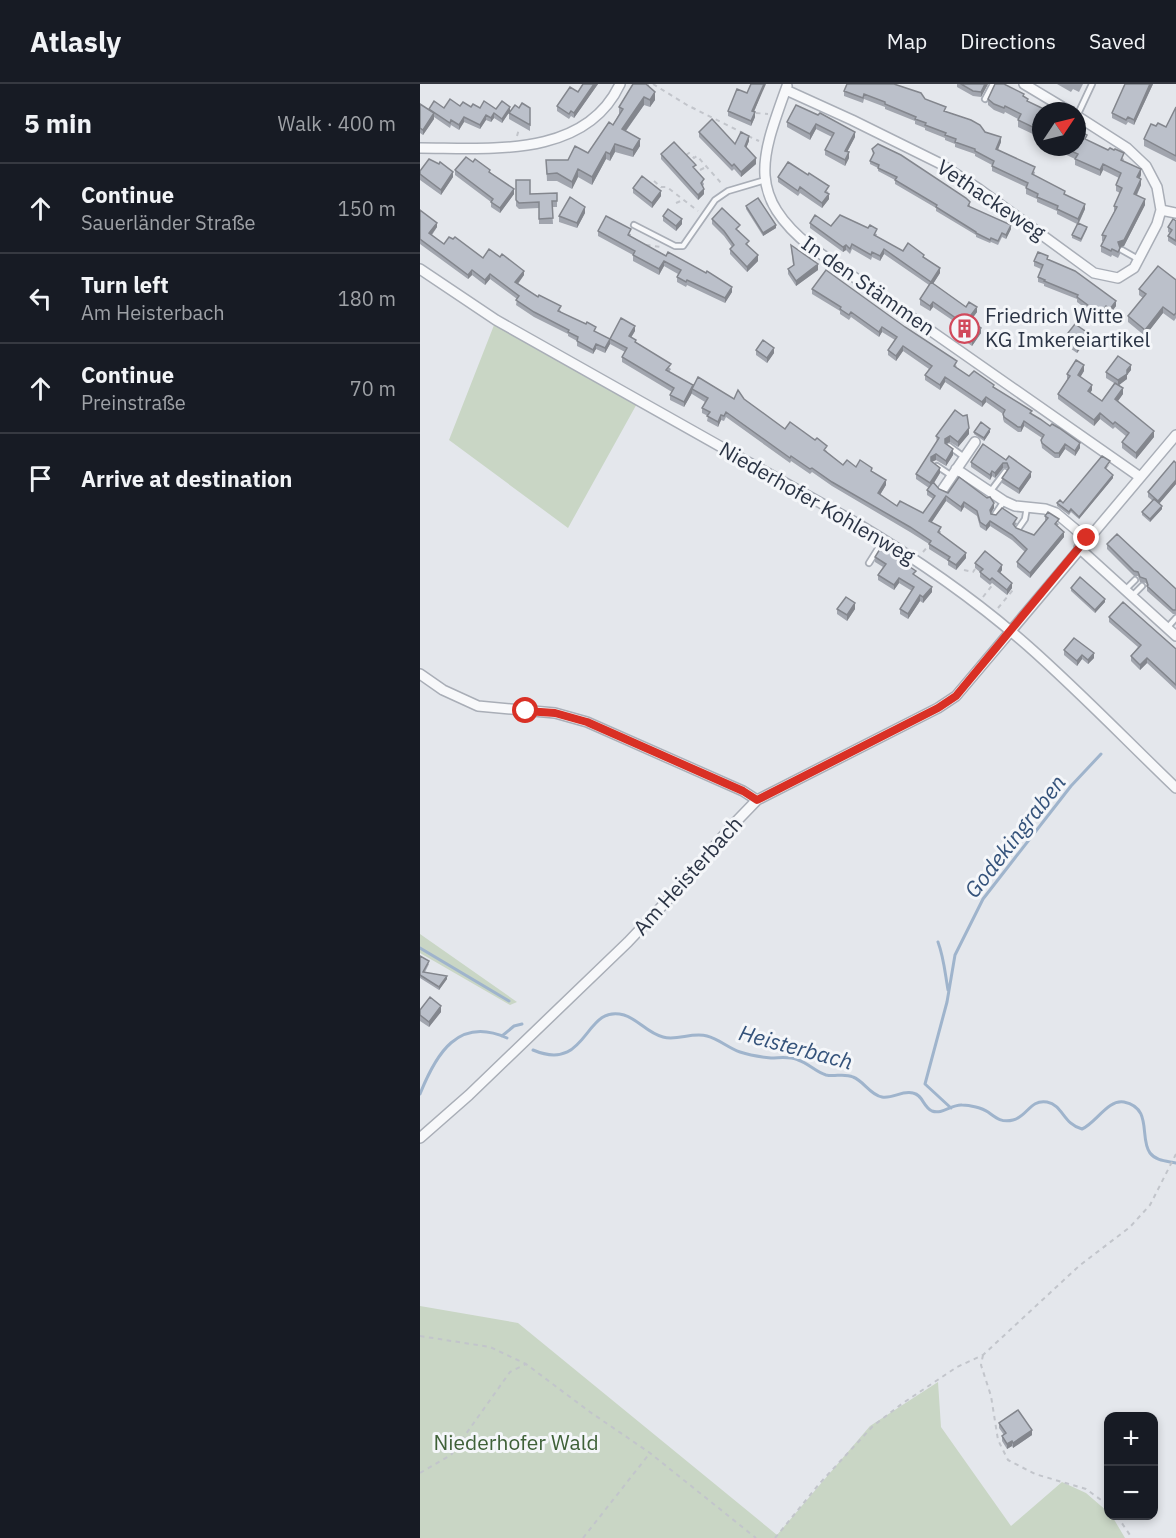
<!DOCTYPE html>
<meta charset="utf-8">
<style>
body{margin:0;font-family:"IBM Plex Sans",sans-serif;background:#242831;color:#f1f3f6}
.controls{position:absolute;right:18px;bottom:18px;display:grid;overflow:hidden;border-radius:12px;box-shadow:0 3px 9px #0003}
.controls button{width:54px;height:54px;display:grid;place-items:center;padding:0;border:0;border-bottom:2px solid #363941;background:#171b24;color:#f1f3f6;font:30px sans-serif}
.compass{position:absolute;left:612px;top:18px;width:54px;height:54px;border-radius:50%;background:#171b24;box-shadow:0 3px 9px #0003;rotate:55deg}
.stop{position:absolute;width:18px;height:18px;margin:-14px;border:4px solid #d93025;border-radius:50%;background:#fff}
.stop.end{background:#d93025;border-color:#fff;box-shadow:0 2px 6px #0008}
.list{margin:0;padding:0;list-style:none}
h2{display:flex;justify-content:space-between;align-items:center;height:78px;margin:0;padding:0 24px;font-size:26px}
h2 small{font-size:20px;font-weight:400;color:#9ea1a6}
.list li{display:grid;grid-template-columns:39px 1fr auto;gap:18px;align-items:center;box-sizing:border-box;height:90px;padding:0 24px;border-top:2px solid #363941}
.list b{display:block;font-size:22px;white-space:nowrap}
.list p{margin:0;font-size:20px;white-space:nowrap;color:#9ea1a6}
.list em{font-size:20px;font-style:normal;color:#9ea1a6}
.icon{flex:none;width:33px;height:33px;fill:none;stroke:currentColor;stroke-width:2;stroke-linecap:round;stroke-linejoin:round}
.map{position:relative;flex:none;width:756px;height:1454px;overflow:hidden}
header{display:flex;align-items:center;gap:36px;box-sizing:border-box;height:84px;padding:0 30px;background:#171b24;border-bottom:2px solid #363941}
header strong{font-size:28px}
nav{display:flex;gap:33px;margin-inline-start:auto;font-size:21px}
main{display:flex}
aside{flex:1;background:#171b24}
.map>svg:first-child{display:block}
.green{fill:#c9d6c5}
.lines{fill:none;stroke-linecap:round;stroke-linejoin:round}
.stream{stroke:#9fb4cc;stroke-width:3}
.service-casing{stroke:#a9aeb7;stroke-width:8}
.minor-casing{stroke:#a9aeb7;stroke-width:12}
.path{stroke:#c2c5cb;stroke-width:2;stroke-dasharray:4.5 4.5;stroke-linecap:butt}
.service{stroke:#f7f8fa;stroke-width:4.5}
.minor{stroke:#f7f8fa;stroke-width:9}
.wall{fill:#a1a5ae}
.shaded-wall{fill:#83868d}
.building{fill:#bbc0ca;stroke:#83868d;stroke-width:1.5}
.route{stroke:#d93025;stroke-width:8}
.labels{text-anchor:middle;stroke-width:6;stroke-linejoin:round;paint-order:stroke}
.street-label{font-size:21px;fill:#2b3445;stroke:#f4f6f9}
.poi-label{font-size:21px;fill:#2b3445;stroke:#f4f6f9;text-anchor:start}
.park-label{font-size:21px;fill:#3f6138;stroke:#f4f6f9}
.water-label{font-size:22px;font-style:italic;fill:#34527a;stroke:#f4f6f9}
</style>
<header>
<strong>Atlasly</strong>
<nav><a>Map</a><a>Directions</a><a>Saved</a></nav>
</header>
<main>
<aside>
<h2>5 min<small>Walk · 400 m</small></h2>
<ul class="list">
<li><svg class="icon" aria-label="ahead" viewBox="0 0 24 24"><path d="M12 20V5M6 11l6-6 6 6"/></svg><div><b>Continue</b><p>Sauerländer Straße</p></div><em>150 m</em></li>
<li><svg class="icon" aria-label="left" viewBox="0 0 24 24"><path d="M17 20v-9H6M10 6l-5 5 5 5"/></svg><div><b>Turn left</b><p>Am Heisterbach</p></div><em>180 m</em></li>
<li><svg class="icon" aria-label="ahead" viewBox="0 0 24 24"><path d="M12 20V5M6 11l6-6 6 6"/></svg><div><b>Continue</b><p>Preinstraße</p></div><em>70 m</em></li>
<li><svg class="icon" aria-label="arrive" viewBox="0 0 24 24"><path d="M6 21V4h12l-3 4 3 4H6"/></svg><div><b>Arrive at destination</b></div></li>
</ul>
</aside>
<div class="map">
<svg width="756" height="1454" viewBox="0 0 756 1454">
<rect width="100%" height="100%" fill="#e4e7ec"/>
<path class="green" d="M76,236L219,316L148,444L29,356Z
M0,849V850L97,918L90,921L0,869Z
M0,1222L98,1239L357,1451L450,1342L518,1298L521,1343L591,1442L642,1398L666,1409L688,1428V1432H692L705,1454H0Z"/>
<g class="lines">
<path class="stream" d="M518,858C524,874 525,889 528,906
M0,864L89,917
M82,952L94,942L102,940
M113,966C169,990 163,919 204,931C218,935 227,949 243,953C257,957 272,948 287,952C299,955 308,964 320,968C329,971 341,973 351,974C360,974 369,972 378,976C388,979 396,988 406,991C415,993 424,989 433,993C444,997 450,1011 462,1013C473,1015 482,1006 493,1009C503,1011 503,1023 512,1027C522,1031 532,1020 542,1021C550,1021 562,1024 568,1028C576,1034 582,1039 593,1036C607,1033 610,1015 627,1018C643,1021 643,1040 662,1045C676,1039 688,1015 704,1018C733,1024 719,1054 730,1069C736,1077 747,1077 756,1079
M0,1010C16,970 38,932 87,954
M531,1024L505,1000L527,918L535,871L563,815L651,702L681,670"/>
<defs>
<path id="service" d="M565,15L573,0
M657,32L672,0
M214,141L255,162H263L295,116L308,107L345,96
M702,166L718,175
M529,362L544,373
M517,382L532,392
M570,408L585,388
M574,432L584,417
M598,445L605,435L607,423
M449,479L464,455
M705,506L715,496
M712,512L722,502
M747,544L756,534"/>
<path id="minor" d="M604,0L649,27
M367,2C342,72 325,110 391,163L720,393
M366,6L432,36L519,79L559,105L674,189L698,194L714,184L737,140L741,126L737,103L726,82L707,64L657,32
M0,64C68,64 165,75 200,0
M741,126L756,129
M0,185L76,236L438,440C498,476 556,516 608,562C659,607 707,657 756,704
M536,385L584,417L595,422L625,425L636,429L667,455
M523,405L555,358
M659,464L756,552
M0,590L23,606L58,622L135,629L167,638L323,707L337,716
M0,1054L49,1011L208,858L261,802L309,745L337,716L518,624L536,612L756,351"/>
</defs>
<use href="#service" class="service-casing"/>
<use href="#minor" class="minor-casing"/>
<path class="path" d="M233,0L267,21L323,49
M336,29L348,30
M97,52L99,45
M328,52L339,57
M266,71L269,69L274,74L277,72L302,100
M280,86L286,83
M234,97L241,103H247L278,127
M256,119L263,116
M226,161L241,163
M503,468L508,462
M544,486L553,488L555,485
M563,513L574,499
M578,524L593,506
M0,1252L70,1263L106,1280L170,1328L230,1369L336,1454
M563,1271L561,1281L571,1312L578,1356L588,1376L615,1390L666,1405L688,1421
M0,1389L31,1371L90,1288L106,1280
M697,1432L712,1454
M163,1454L230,1369
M355,1454L400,1399L453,1342L483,1319L537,1283L563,1271L659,1182L710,1143L730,1121L756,1070"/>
<use href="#service" class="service"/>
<use href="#minor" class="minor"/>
</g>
<path class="wall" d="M163,0H178L154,34L151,32L149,35L137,27V22L158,8Z
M229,0L228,3L235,16L230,23L224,21L206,47L220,62L213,73L195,68L190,77L186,75L172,101L158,93L152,105L137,97H127L126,76H148L168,69L193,41L199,30V23Z
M537,0H568L561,13L553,12L537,3Z
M637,0H663L659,8L653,5L651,8Z
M705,0H733L714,41L708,38L706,41L692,34V29Z
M424,7L505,15L525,28L565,48L581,58L578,66L615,88L614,91L665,125L659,139L667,145L661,158L652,154V151L657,140L637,130V127L617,118V115L606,110V103L572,87V81L555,72V70L535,63V60L525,56V54L505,46V44L495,40V37L465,25V23L444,15L443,19L424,12Z
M341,10L334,28L335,33L331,42L308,32V27Z
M604,13L608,18L621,27V56L617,52L598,43V35L585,28L584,30L574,26L568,21V15Z
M0,20L9,26L51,23L76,25L90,27L82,39L74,34L71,38L66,36L60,45L44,38L39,46L31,41L30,44L14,33V35L3,51L0,49Z
M376,21L435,53L427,68L429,74L425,82L405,71V66L412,53L396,45L390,56L367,43V38Z
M756,23V78L724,62V55L736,42L746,43Z
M99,24H110V47L89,35V29Z
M279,48L315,60L329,57L326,64L336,80L321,93L314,85L312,87L279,53Z
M667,56L704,75L703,77L721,91L720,94L721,101L717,111L725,121L704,162L700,164V170L698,174L692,171L691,173L681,168V162L683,157H682V151L694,128V122L700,109L696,107V101L699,94L683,86L680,92L655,81V75L630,63H657Z
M452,65L550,121V123L591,145L586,155L582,153L578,161L571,158L570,159L556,153V151L516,127V124L475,100V96L458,87V84L450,80V77L453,71Z
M241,70L276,86L284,100L283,102L284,110L278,116L241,75Z
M53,78L70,88L94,110L80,129L71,123V118L35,91V86Z
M0,87L33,93L21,111L0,96Z
M358,93L409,108L407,109L409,115L402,124L380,109L378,112L358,98Z
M96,96L110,110L137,109V123H132L133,140H119V124L99,125L96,122Z
M213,104L241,112L232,124L213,109Z
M326,122L356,144L343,152L326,125Z
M0,126L17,143L12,151L24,160L63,174L104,191L98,200L141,227V228L176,248L190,260L185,269L176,265L173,270L157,262V257L148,252V250L114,233L96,221L97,215L70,195L65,201L52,191L48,195L0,160Z
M165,129L157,144L139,138V132Z
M243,132L262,140L256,147L243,137Z
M292,135L320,147H319L338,177L327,188L310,170V165L312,163L304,152L292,140Z
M756,137V162L748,157V152L750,149L748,148V143Z
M390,139L411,142L457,150L456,152L483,167L504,174L520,189L513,200L546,223L557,228L551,236L561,249L552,262L532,248V242L535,238L513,223L510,227L500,221V215L509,201L464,170L460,177L452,173L451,176L432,165L430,170L426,166L423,168L390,144Z
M178,147L211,150L210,152L312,208L305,219L267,201L266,203L257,198V193L258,190L244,182L239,191L213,177V171L178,152Z
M371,161L398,186L376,202L368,190V185L373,181Z
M628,175L696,222L690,230L686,227L680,235L657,218V215L624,202V200L618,198V193L621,185L614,182V177Z
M756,196V234L754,237L743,229L725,252L708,238V232L723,214L719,211V205Z
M392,205L537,282L536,283L549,292L574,304L660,364L655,372L645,365L639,374H635L622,364L621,356L622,354L604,342L601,348H598L584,338L583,335V330L566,318L562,323L525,298L520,306L505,296V291L509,285L483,267L476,277L468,271V266L475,256L462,248L459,253L431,233L429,236L420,230V227L392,210Z
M215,247L211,253L216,258L251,285L249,288L273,301L314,315H324L365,345L407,367V368L423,381L436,383L452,388L466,401L460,411L477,422L503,429L513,415L507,411V406L509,404L496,395V390L517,358L516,352L549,350L538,363L530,358L526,360L533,371L526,382L516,376L512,378L520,389L514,399L519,405L574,424L571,429V430L597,439L595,442L596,444L614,451L626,437H625V432L639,440L637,442L644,453L610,494L597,483V478L605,468L592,456L570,442L566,447L560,443L557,432L544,423L541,428L526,417L512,438L521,448L520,449L546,474L536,486L528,481V477L509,465V460L490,448L412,402L392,388L390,390L371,377L370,379L306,333L304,337L301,336L298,343L287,337L288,332L282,329V324L285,318L272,310V309L264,323L250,316V311L252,308L202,278V273L205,268L190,260V255Z
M644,254L668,255L657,269L644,260Z
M336,266L354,269L347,279L336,271Z
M711,286L707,291V295L698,301L703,310L698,317L734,353L716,375L702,364V358L707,353L695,343L693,345L680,335L674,342L638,315V310L647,296V290L664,287L660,293L672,306L670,309L682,317L694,299L686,294V288Z
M554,348H570L564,357L554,350Z
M563,360L611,393L599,410L582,399V394L588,386L587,384H583L575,394L572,392L570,396L551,383V378Z
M756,379V400L739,420L742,425L730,438L722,431V428L733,417L728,413V408Z
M690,380L686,385L693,394L659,435L651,428L649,431L637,422V419H643Z
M687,460L756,505V530H753L727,507V502L726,499L720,498L718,492H714L687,465Z
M475,472L512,508L503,519L500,517L488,535L480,530V525L492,507L479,499L474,506L458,496V491L463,483L455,478V473Z
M555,479L582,486L580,489L592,504L587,511L572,499L570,501L560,493V488L555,484Z
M651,504L685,518L675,529L651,507Z
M417,525H435L427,537L417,530Z
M689,533L756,565V606L727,579L720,586L711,577V572L718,563L689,538Z
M644,566L674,574L668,580L662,575L657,582L644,571Z
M0,873L9,880L5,888L27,895L19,906L0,894Z
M0,926L21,928L9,943L0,937Z
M579,1339L612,1351L593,1364L592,1362L587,1365L582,1357V1352L584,1351L579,1344Z"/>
<path class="shaded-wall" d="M174,0H178L154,34V29Z
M344,0H346L332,32V27Z
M565,0H568L561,13V8Z
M730,0H733L714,41V36Z
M235,8V16L230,23V16Z
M224,13V21L202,52V45Z
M90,23V27L82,39V35Z
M335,28V33L331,42V37Z
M14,29V35L3,51V46Z
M74,29V34L71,38V34Z
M66,31V36L60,45V41Z
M44,33V38L39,46V41Z
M396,40V45L390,56V50Z
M435,48V53L425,72V67Z
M329,52V57L325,67V62Z
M581,53V58L576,70V65Z
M220,55V62L213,73V66Z
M195,60V68L190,77V70Z
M186,68V75L172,101V93Z
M429,68V74L425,82V76Z
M336,74V80L321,93V88Z
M683,80V86L680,92V86Z
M158,85V93L152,105V98Z
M721,85V91L717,99V93Z
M33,88V93L21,111V106Z
M721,95V101L714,116V110Z
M94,105V110L80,129V124Z
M284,105V110L278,116V111Z
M241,107V112L232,124V119Z
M409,110V115L402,124V119Z
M725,115V121L704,162L698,164V158Z
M665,120V125L658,140V135Z
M165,123V129L157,144V139Z
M262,135V140L256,147V142Z
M17,139V143L9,154V149Z
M356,141V144L343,152V149Z
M591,141V145L586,155V151Z
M426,161V166L423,168V163Z
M464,165V170L460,177V172Z
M338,171V177L327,188V183Z
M244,177V182L239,191V185Z
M398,180V186L376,202V197Z
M520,184V189L511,203V198Z
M52,186V191L48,195V191Z
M104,187V191L95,203V198Z
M70,190V195L65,201V196Z
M312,203V208L305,219V214Z
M696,217V222L690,230V225Z
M513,218V223L510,227V222Z
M686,222V227L680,235V230Z
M557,223V228L548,240V235Z
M743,223V229L725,252V246Z
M215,242V247L209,257V252Z
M462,243V248L459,253V248Z
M561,244V249L552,262V257Z
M668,249V255L657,269V264Z
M190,255V260L185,269V264Z
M176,260V265L173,270V266Z
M483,262V267L476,277V272Z
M354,264V269L347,279V274Z
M664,281V287L658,297V291Z
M711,281V286L707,291V295L698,302V296Z
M525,293V298L520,306V301Z
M273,301L272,309L264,323V318Z
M672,301V306L668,313V307Z
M703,304V310L695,321V315Z
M566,313V318L562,323V318Z
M680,329V335L674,342V336Z
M301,331V336L298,343V338Z
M604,337V342L601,348V343Z
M549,344V350L538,363V358Z
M570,345V348L564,357V354Z
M734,347V353L716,375V369Z
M530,352V358L525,360V355Z
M660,359V364L655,372V367Z
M645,360V365L639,374V369Z
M533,365V371L526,382V377Z
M516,370V376L511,378V373Z
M583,379V384L575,394V389Z
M520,384V389L510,405V399Z
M572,387V392L570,396V391Z
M611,388V393L599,410V405Z
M693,391V394L659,435V433Z
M466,396V401L458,414V409Z
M756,396V400L738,421V417Z
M526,412V417L509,442V437Z
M544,418V423L541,428V423Z
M574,419V424L570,431V426Z
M742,422V425L730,438V435Z
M570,437V442L566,447V442Z
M644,448V453L610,494V489Z
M546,469V474L536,486V481Z
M582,481V486L578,492V487Z
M479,494V499L474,506V501Z
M592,499V504L587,511V506Z
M512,503V508L503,519V513Z
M500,511V517L488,535V530Z
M685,515V518L675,529V526Z
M435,519V525L427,537V531Z
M674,569V574L668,580V576Z
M662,571V575L657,582V577Z
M727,574V579L720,586V581Z
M27,892V895L19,906V903Z
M21,922V928L9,943V938Z
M612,1346V1351L593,1364V1359Z
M592,1357V1362L587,1365V1360Z"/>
<path class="building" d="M163,0H174L154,29L151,27L149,30L137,22L150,3L158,8Z
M213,0H226L235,8L230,16L224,13L202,45L220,55L213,66L195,60L190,70L186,68L172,93L158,85L152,98L137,89L127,90L126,76H148L155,62L168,69L189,38L193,41L203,25L199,23Z
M331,0H344L332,27L335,28L331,37L308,27L317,5L327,9Z
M427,0H474L501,9L505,15L526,23L524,27L551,36L560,41L565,48L581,53L576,65L615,83L612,90L645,107L644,110L665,120L658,135L637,125L638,122L617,113L618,110L606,104L608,99L572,82L574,77L555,67V65L535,58L536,55L525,51L526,49L505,41L506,39L495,35L496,33L465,20V18L444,10L443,14L424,7Z
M541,0H565L561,8L553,7Z
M575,0H584L604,10L603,12L608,15L607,17L628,27H621V50L617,45L598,36L601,30L585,22L584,24L574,20L568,15Z
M705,0H730L714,36L708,33L706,36L692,29Z
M30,15L40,22L43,18L51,23L53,20L60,24L64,17L76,25L82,17L90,23L82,35L74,29L71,34L66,31L60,41L44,33L39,41L31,36L30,39L9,25L14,17L24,24Z
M102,19L110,24V41L89,29L95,21L99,24Z
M0,20L14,29L3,46L0,44Z
M376,21L398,31L400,29L435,48L425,67L429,68L425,76L405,66L414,49L396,40L390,50L367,38Z
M756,23V72L724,55L731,40L736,42L738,39L746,43Z
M292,35L315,60L321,48L329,52L325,62L336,74L321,88L314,80L312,82L279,48Z
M657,46L667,51L665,55L688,66L690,64L694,66L695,65L704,69L701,76L721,85L717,93L721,95L714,110L725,115L704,156L698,158L700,164L698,168L692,165L691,167L681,162L686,152L682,151L697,123L694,122L702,104L696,101L701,89L683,80L680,86L655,75L658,70L642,63H657Z
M254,58L276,81L273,83L284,95L281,99L284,105L278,111L241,70Z
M458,60L481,71L546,114L550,118L548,122L591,141L586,151L582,149L578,157L571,154L570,156L556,149V148L516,123L517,121L475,96L477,93L458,84L459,81L450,77L454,69L452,65Z
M46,73L53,78L55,75L70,86L69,88L94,105L80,124L71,118L73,115L35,86Z
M9,75L19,80L20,78L33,88L21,106L0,90V87Z
M368,78L388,91L389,89L409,102L405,108L409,110L402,119L380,103L378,107L358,93Z
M222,92L241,107L232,119L213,104Z
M96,96H110V110L137,109V117H132L133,134L119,135V118L99,119L96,116Z
M150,113L165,123L157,139L139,132Z
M338,114L356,141L343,149L326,122Z
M302,124L320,141L316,145L329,157L326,160L338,171L327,183L310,165L314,161L304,147L292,135Z
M248,125L262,135L256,142L243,132Z
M0,126L17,139L9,149L24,160L29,153L33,155L35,153L63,174L69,165L80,173L82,170L104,187L95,198L118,213L119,211L141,222L138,227L166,240L167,238L176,243L174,247L190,255L185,264L176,260L173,266L157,257L158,253L148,248L149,246L114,228L96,216L99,212L70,190L65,196L52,186L48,191L0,155Z
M395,131L411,142L420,131L448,144L450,141L457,145L454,151L483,167L488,159L504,171L503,173L520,184L511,198L464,165L460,172L452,168L451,171L432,160L430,165L426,161L423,163L390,139Z
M186,132L211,145L208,151L246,172L248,168L286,189L287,187L312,203L305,214L267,196L266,198L257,193L261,186L244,177L239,185L213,171L215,167L178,147Z
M753,135L756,137V157L748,152L752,146L748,143Z
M658,139L667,143L661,155L652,151Z
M371,161L398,180L376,197L368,185L374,181Z
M618,168L628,172L627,175L655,187L696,217L690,225L686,222L680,230L657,213L658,211L624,197L625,196L618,193L623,181L614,177Z
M738,182L756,196V229L754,231L743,223L725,246L708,232L726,210L719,205Z
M406,186L485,243L537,277L534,282L549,292L554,287L574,301L573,303L612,327L610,329L620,335L630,342L632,340L639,344L660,359L655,367L645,360L639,369H635L622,359L621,356L624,351L604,337L601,343H598L584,333L583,330L585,326L566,313L562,318L525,293L520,301L505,291L512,282L483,262L476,272L468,266L477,253L462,243L459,248L431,228L429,231L420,225L421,223L392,205Z
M511,198L546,223L549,218L557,223L548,235L561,244L552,257L532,242L537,235L513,218L510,222L500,215Z
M201,234L215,242L209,252L216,256L215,258L251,280L246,286L273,301L264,318L250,311L254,304L202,273L207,264L190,255Z
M655,240L668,249L657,264L644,254Z
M343,256L354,264L347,274L336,266Z
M698,272L711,281L707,286V290L698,296L686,288Z
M656,276L664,281L658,291L672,301L668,307L682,317L695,299L703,304L695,315L734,347L716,369L702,358L709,349L695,338L693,340L680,329L674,336L638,310L650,292L647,290Z
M278,293L314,315L318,306L324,315L365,345L370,338L395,356L397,354L407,362L404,366L423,381L427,376L436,383L440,376L452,384L451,387L466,396L458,409L477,422L480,417L503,429L515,412L507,406L513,398L519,405L528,409L539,393L567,414L570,413L574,419L570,426L571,430L576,431L582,424L597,434L593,440L596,444L614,451L628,434L625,432L628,428L639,435L635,440L644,448L610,489L597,478L607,465L592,451L570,437L566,442L560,438L557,427L544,418L541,423L526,412L509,437L521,443L518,448L546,469L536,481L528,476L530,473L509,460L511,457L490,443L412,398L392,384L390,385L371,372L370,374L306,328L304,332L301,331L298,338L287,332L290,328L282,324L288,314L272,305Z
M535,326L543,332L547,331L549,344L538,358L530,352L525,355V359L533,365L526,377L516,370L511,373V377L520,384L510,399L496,390L519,354L516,352Z
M561,338L570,345L564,354L554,348Z
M563,360L586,376L589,372L611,388L599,405L582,394L589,384L587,379H583L575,389L572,387L570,391L551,378Z
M682,372L690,377L685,384L693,391L659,433L651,425L649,428L637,419L640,416L643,419Z
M754,377L756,379V396L738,417L728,408Z
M734,415L742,422L730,435L722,428Z
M697,450L756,505V526H753L727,502L728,501L726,495L720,493L718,488L714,487L687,460Z
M463,460L475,467L472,471L496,487L493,490L512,503L503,513L500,511L488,530L480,525L494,503L479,494L474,501L458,491L466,480L455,473Z
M565,467L582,481L578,487L592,499L587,506L572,494L570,496L560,488L563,485L555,479Z
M660,493L685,515L675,526L651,504Z
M426,513L435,519L427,531L417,525Z
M703,518L756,565V601L727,574L720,581L711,572L721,561L689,533Z
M654,554L674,569L668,576L662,571L657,577L644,566Z
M0,872L9,877L3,888L27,892L19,903L0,891Z
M10,913L21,922L9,938L0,931V926Z
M598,1326L612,1346L593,1359L592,1357L587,1360L582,1352L586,1349L579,1339Z"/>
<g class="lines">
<path class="route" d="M106,627L135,629L167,638L323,707L337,716L518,624L536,612L667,454"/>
</g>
<defs>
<symbol id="building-ring" viewBox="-11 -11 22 22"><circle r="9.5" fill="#f4f6f9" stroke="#d1495b" stroke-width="1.5"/><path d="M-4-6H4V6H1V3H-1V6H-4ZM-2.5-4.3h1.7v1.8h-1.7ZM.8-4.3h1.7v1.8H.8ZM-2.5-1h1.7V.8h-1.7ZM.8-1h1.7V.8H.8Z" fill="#d1495b"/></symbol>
</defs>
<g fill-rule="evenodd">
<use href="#building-ring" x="528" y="228" width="33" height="33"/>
</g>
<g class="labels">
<g class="street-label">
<text transform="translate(571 116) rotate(34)" y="7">Vethackeweg</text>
<text transform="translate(448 202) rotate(35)" y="7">In den Stämmen</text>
<text transform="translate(397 419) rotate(30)" y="7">Niederhofer Kohlenweg</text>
<text transform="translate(268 792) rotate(-48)" y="7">Am Heisterbach</text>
</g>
<g class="poi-label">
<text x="565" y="239">Friedrich Witte<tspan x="565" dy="24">KG Imkereiartikel</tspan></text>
</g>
<g class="park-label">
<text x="96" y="1366">Niederhofer Wald</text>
</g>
<g class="water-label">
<text transform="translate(595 752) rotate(-52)" y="8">Godekingraben</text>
<text transform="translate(376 963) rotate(15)" y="8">Heisterbach</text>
</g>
</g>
</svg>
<div class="controls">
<button>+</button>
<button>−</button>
</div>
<svg class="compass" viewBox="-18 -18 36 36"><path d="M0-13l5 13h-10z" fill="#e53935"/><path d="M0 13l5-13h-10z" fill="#9ea1a6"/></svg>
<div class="stop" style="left:106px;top:627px"></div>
<div class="stop end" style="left:667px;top:454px"></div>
</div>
</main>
